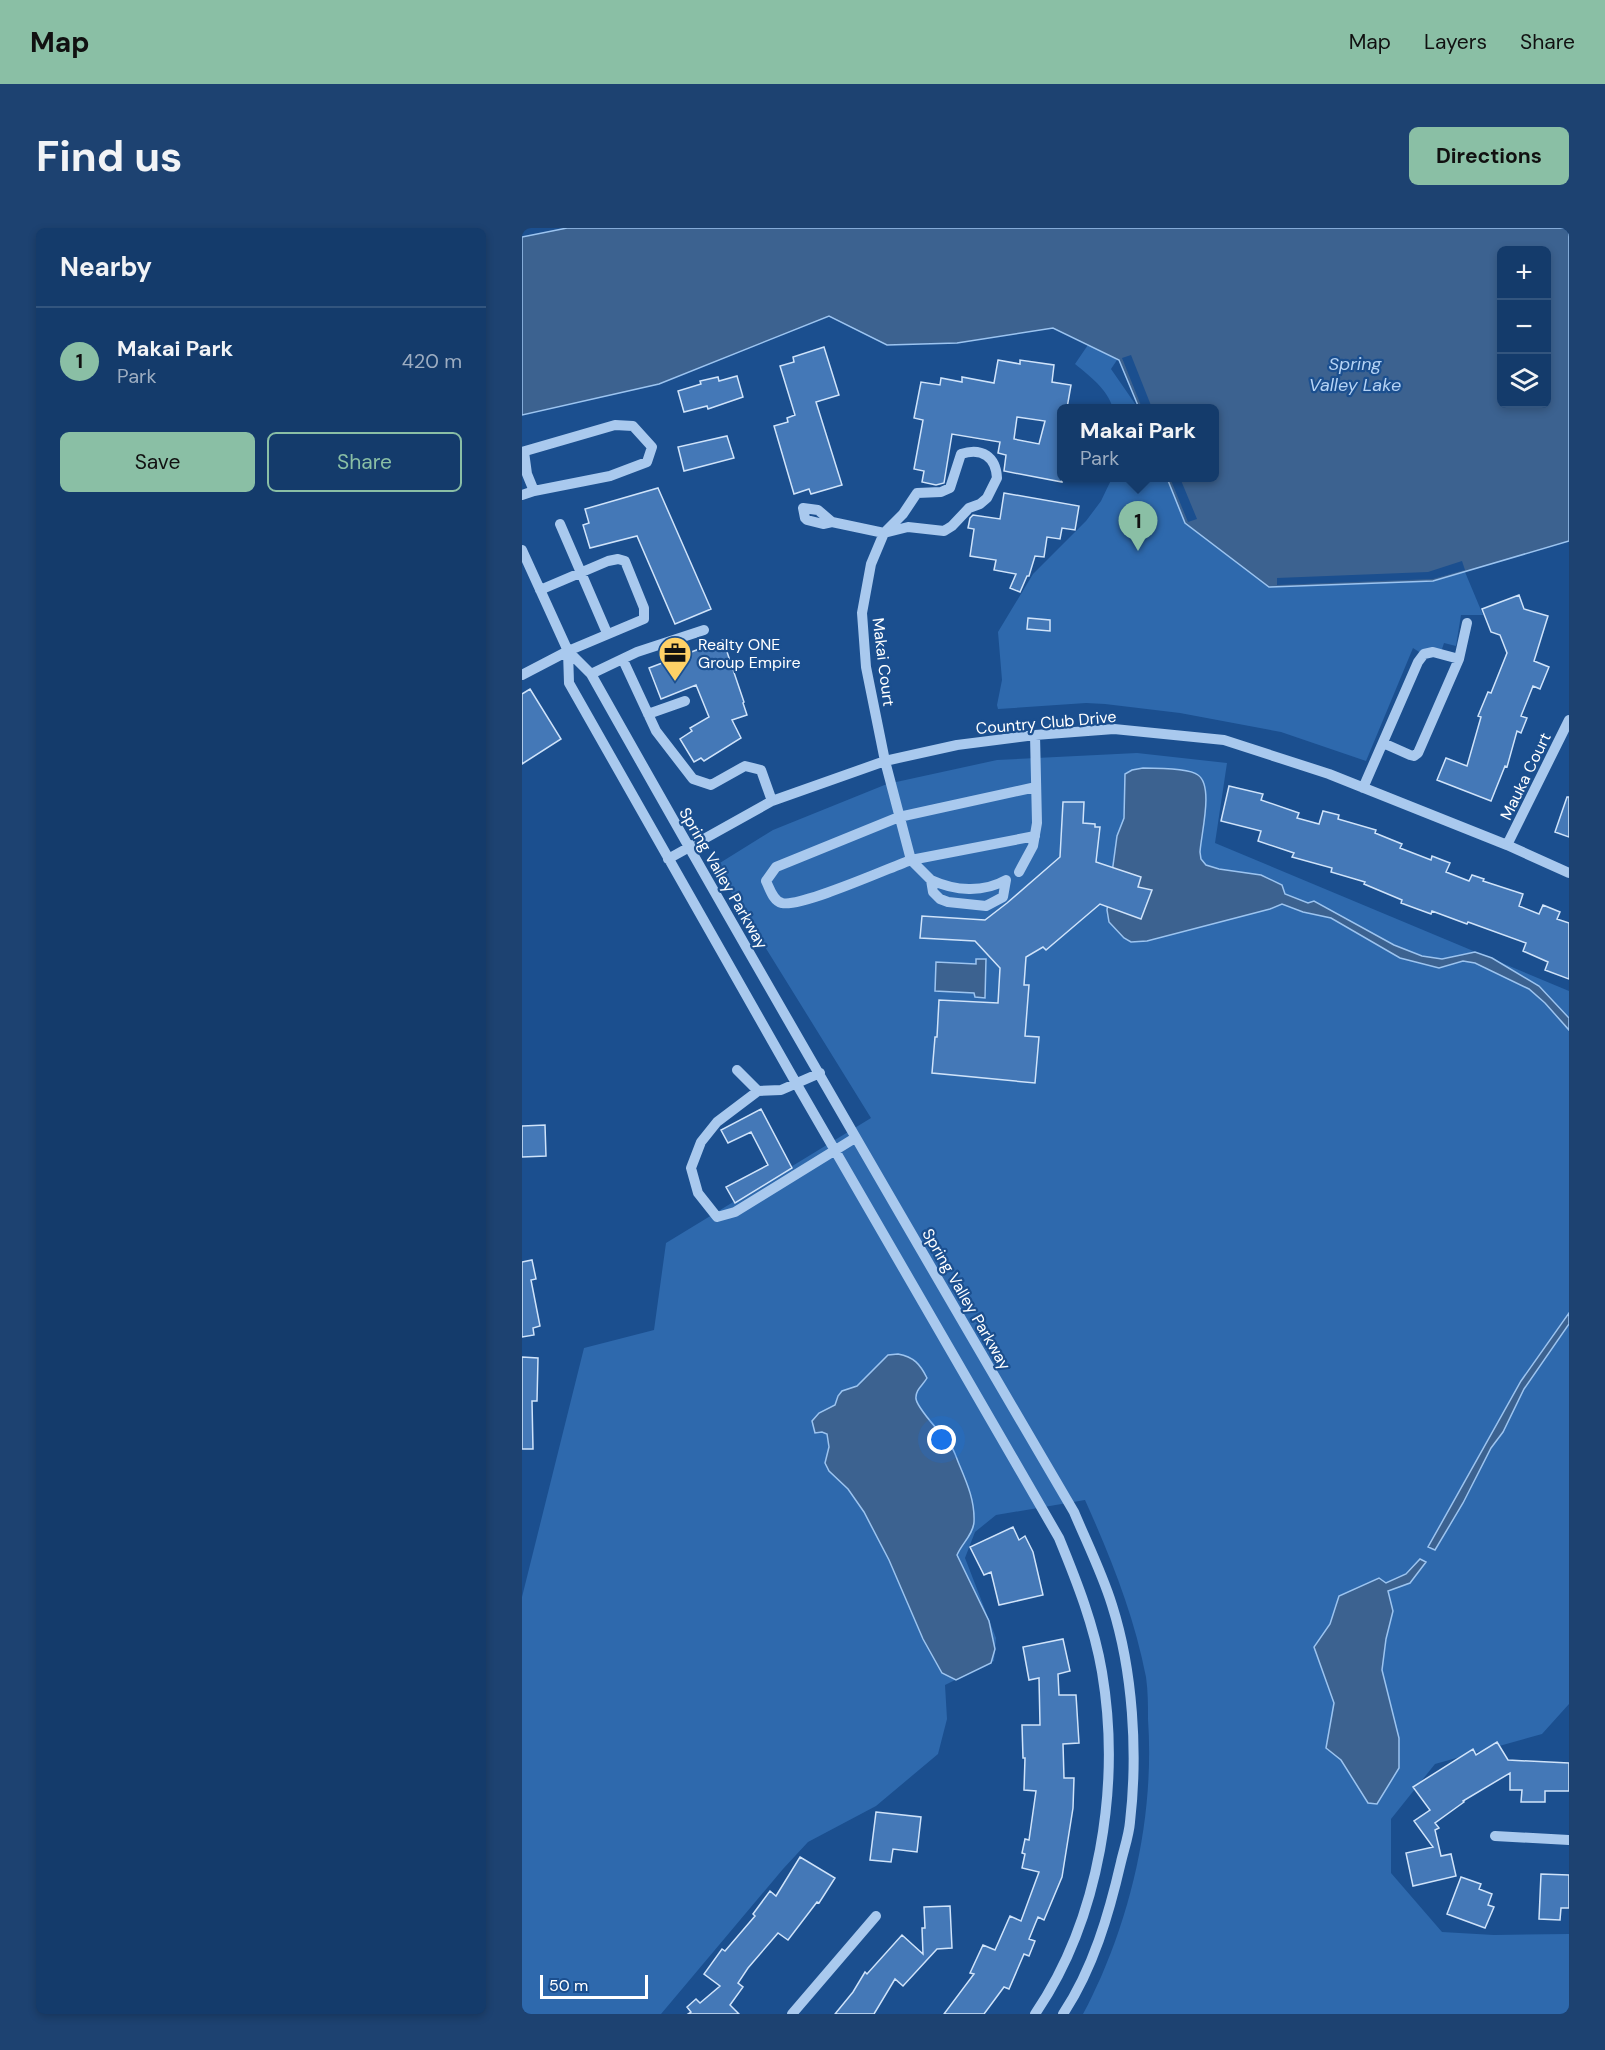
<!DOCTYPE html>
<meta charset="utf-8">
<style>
body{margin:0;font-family:"DM Sans",sans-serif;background:#1d4271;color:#f1f3f6}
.controls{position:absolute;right:18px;top:18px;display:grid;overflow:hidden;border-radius:9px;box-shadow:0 3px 9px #0003}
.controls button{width:54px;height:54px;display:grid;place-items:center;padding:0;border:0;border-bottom:2px solid #33557e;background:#143b6b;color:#f1f3f6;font:30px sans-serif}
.scale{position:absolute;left:18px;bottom:15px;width:108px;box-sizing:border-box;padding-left:6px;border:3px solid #fff;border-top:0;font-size:16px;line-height:21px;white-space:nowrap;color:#fff;-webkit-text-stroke:4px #1b4f8f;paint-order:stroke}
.you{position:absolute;left:420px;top:1212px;width:21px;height:21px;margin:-15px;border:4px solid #fff;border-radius:50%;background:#1a73e8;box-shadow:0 0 0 9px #1a73e833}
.badge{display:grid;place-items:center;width:39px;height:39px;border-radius:50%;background:#8abfa5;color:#111;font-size:20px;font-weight:700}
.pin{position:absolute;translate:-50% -50px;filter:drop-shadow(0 2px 3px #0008)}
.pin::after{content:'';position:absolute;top:32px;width:21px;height:18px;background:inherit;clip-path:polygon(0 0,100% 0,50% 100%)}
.popup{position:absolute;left:535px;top:176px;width:162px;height:78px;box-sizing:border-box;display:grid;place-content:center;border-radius:9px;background:#143b6b;filter:drop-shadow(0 2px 4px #0005);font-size:20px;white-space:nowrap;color:#9dadc1}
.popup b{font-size:22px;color:#f1f3f6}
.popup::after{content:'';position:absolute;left:50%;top:100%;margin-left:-12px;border:12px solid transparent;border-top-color:#143b6b}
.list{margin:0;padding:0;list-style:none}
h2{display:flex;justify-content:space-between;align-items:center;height:78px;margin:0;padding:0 24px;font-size:26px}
h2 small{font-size:20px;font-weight:400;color:#9dadc1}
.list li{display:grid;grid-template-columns:39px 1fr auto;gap:18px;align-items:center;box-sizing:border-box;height:108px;padding:0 24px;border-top:2px solid #33557e}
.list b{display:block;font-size:22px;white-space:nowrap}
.list p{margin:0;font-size:20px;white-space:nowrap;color:#9dadc1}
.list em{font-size:20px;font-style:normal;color:#9dadc1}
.actions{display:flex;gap:12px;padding:18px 24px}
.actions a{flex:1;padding:14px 0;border:2px solid #8abfa5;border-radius:9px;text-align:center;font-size:21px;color:#8abfa5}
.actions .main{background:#8abfa5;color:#111}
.icon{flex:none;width:33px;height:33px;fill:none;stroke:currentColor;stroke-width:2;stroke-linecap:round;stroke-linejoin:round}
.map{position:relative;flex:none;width:1047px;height:1786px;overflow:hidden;border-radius:9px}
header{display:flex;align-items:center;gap:36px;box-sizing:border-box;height:84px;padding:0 30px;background:#8abfa5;color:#111}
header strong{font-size:28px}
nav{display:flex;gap:33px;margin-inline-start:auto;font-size:21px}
.intro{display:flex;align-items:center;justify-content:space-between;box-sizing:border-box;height:144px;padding:0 36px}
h1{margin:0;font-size:42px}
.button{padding:15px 27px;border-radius:9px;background:#8abfa5;color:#111;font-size:21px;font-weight:700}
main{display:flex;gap:36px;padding:0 36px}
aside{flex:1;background:#143b6b;border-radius:9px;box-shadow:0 3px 9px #0003}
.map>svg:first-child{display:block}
.green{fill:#2e69ad}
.water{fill:#3c6290;stroke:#9cc4f0;stroke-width:1.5;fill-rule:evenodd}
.pier{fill:#1b4f8f}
.building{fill:#4478b7;stroke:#cfe3fa;stroke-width:1.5;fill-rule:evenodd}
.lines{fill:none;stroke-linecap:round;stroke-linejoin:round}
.minor{stroke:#a9c9ee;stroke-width:10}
.labels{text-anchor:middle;stroke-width:4.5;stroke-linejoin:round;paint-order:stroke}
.poi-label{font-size:16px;fill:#fff;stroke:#1b4f8f;text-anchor:start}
.street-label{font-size:16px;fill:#fff;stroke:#1b4f8f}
.water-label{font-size:18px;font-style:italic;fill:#b5d3f5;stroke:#1b4f8f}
</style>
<header>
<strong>Map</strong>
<nav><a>Map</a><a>Layers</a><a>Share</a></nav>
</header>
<div class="intro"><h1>Find us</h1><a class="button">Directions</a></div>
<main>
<aside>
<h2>Nearby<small></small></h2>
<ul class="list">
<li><span class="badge">1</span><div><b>Makai Park</b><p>Park</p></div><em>420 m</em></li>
</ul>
<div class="actions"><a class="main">Save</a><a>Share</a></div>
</aside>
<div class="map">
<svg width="1047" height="1786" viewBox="0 0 1047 1786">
<rect width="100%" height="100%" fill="#1b4f8f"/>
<path class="green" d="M572,108L595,132L589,141L616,180H591C585,161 569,149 553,136Z
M590,250H645L664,296L747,359L911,353L943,344L961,387H939L934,418L922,415L920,421L905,429L891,420L844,533L759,504L658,485L583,476L564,475L476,481L475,477L480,452L476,404L511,346L564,293L579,273Z
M615,525L705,535L693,615L1047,763V1476L1020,1506L913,1536L869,1591V1645L920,1704L972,1707L1047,1706V1786H561C568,1774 573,1761 579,1749C614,1669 632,1578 626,1491C626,1477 626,1463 624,1449C612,1387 589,1330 563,1272L474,1287L453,1304L443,1330L474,1410L472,1433L423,1457L425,1491L416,1526L354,1578L286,1614L261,1641L139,1786H0V1369L62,1120L132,1102L144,1015L349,890L193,638L251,602L365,556L475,532Z"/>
<path class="water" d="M45,0H1047V313L911,353L747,359L663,295L645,250H692V180H617L597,132L531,100L435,115L365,117L307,88L137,156L0,187V9ZM980,22H1024V176H980Z
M621,540C633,540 667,540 676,547C692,558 679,606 678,624L679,631L684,637L697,641L739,647L760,657L763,666L786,675L792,673L872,717L900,728L920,731L953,724L970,730L1017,758L1047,790V802L1023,775L1007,761L953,735L941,733L917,740L878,730L809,690L781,684L760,676L748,681L625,713L609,714L602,710L587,694L585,682L595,608L602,590L603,546L610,542Z
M454,731H464L463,770L453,769L452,765L413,763L414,734L454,736Z
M1047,1085V1096L1002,1161L981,1204L969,1220L941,1275L913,1322L906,1319L999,1153Z
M376,1126C392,1129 398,1136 405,1150C401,1157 393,1162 394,1171C396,1182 420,1206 427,1215C432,1221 434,1229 437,1236C445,1255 453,1273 452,1294C451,1307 440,1315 435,1327L467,1393L473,1421L469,1435L434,1452L420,1445L401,1411L367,1332L342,1284L326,1261L307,1243L303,1235L307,1219L305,1206L300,1204L293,1205L290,1193L297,1185L313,1177L316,1168L320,1163L335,1158L366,1127Z
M898,1331L904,1334L888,1355L866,1363L871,1383L864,1411L860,1442L877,1510V1540L855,1576L846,1575L819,1532L804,1520L812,1475L792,1419L808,1396L817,1368L857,1350L864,1355L884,1346Z"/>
<path class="pier" d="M609,127L630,180H620L600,130Z
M648,250H658L675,291L666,294Z
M940,333L943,342L911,351L755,357V350L906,344Z"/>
<path class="building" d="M302,119L317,167L294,174L320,257L289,266L287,261L272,266L252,198L266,194L265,190L273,187L258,138L272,134L271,129Z
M476,132L498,136V132L532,137L530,154L549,157L545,180H540V254L482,243L484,227L476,225L478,214L430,206L422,255L414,257L400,254L402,243L392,241L401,192L392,190L399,154L418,157L419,150L440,154V149L472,155ZM495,189L523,193L517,216L492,211Z
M215,148L221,169L186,181L185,178L162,184L156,163L179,156L178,153L196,149L197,153Z
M205,208L212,230L162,243L156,219Z
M136,260L189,381L153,396L115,308L68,320L61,297L67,295L63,281Z
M482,265L557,278L553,302L540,300L538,311L525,309L522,329L513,328L507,348H505L498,364L488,360L494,346L472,342L474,332L448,328L452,301L446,300L448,290L451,287L478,291Z
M997,367L1002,381L1026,388L1012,433L1027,439L1018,461L1011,458L999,488L1005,490L999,505L995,503L985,539L983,538L969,573L915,552L924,530L945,538L959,489L956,488L966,464L969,465L985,425L978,407L969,404L960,381Z
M506,390L528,392V403L505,401Z
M201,412L222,474L221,475L225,487L210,492L219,510L182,533L179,530L172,534L158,511L170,503L168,500L187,489L174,457L139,471L127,440Z
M8,461L39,511L0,536V466Z
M707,558L741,566L739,572L777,585L775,590L797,596L801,583L817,587L816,591L854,602L853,605L880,616L878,620L909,632L910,628L928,635L924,644L947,653L950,647L962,651L961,653L1001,666L997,678L1017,686L1021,677L1038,684L1035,691L1047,695V751L1023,742L1026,734L1001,723L1004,715L946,694L945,696L910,683L909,686L879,675L880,672L842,656L843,654L809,644L810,640L770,629L772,625L736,613L739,603L699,593Z
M1045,569H1047V609L1033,604Z
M541,574H562L561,595L573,596V599H578L574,634L619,649L616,659L630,662L619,691L578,676L524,722L521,719L504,729L502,757H507L503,808L517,809L513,855L410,845L413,809H415L417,772L476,775L478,740L453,713L398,710L400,688L463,692L485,675L538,629Z
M239,881L270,940L213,975L204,959L246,937L229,904L206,915L199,902Z
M23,897L24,928L0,929V898Z
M10,1032L14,1051L9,1052L18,1098L11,1100L12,1107L0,1109V1034Z
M0,1129L16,1130L15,1173H10L11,1221H0Z
M491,1299L497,1312L503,1308L511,1324L521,1367L477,1377L469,1344L462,1347L448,1319Z
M541,1411L548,1443L536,1446L537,1467H554L557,1515L541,1516L542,1550H552L551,1580L540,1649L522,1692L516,1689L507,1711L513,1713L507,1728L502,1726L487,1761L482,1759L462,1786H422L452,1746L448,1745L461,1717L473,1722L488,1688L499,1693L517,1644L500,1640L503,1626L500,1625L503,1611L507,1612L514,1563L502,1562L503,1530H501L500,1497H518L517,1450L507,1452L501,1419Z
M975,1514L986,1532L1047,1535V1563H1023V1574H999L1000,1562H988V1545L941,1573L942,1574L913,1595L917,1600L913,1602L919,1628L929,1626L934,1648L891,1658L884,1625L911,1619L892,1593L908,1582L891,1559L951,1521L954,1527Z
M354,1584L399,1589L395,1624L371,1621L369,1634L348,1632Z
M278,1629L313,1650L297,1675L295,1674L266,1712L256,1705L226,1740L216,1755L221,1759L208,1777L217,1786H166L169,1784L165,1779L174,1771L178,1775L198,1758L182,1746L200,1721L203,1723L233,1688L231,1686L248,1663L254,1668Z
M1019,1646L1047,1647V1680H1039L1038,1692L1017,1691Z
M939,1649L959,1656L957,1661L970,1666L966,1677L972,1679L963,1700L925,1686Z
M428,1678L430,1720L415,1721L381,1758L373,1751L352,1786H313L331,1764L343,1744L345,1746L380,1707L401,1726L400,1700H403L402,1679Z"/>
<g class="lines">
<path class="minor" d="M0,224L93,197L111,198L130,219L125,234L88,248L12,263L0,267
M2,224L5,246L12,263
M310,294L296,282L281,280L283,290L285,292L301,296L310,294L362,305L386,299L422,303L430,298L447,280L458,276L465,270L475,250C474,229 460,219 439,226L428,260L419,264L395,265L381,286L362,305L349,336L340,385L344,439L363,533L389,632L513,608
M38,296L85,405
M0,322L46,423L69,446C227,727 389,1006 552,1284C565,1315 580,1345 590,1377C611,1443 616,1525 608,1594C607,1607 602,1621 599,1634C587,1686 571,1741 541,1786
M46,423L47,455L274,855L537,1310C555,1354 572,1397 580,1444C599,1557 578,1691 513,1786
M937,431L945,395
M101,432L134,503L171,551L189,557L223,538L239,542L250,573
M69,446L115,424L182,402
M0,447L46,423L122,391V380L103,333L96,331L86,333L18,362
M126,486L163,473
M841,560L896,434L902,426L911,424L937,431L896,525L892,528L888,527L861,515
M985,617L1047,492
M146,631L250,573L363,533L435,517L513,507L592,501L702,512L807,546L985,617L1047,645
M497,644L511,618L515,595L513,507
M409,652L389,632C367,640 278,680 260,675C251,673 248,661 244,653L254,639L377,589L514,559
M409,652C433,663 461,665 484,652L481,669L464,678L426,674L418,671L411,664Z
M215,842L236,863L259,862L298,845
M236,863L195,894L179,914L169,940L176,965L195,989L213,984L333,910
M973,1608L1047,1612
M270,1786L354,1688"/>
</g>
<defs>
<symbol id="office-pin" viewBox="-11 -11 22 30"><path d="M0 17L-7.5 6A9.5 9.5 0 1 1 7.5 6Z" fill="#ffd166" stroke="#1b4f8f"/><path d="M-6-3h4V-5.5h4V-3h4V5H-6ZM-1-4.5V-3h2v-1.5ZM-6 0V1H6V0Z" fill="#111"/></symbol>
</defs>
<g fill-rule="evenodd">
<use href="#office-pin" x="134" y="406" width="38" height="52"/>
</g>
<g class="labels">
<g class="poi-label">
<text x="176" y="422">Realty ONE<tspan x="176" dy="18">Group Empire</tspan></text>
</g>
<g class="street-label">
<text transform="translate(362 434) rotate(83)" y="6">Makai Court</text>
<text transform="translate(524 494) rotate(-5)" y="6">Country Club Drive</text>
<text transform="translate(1003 548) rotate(-64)" y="6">Mauka Court</text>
<text transform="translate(202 650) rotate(60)" y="6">Spring Valley Parkway</text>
<text transform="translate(445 1071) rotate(60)" y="6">Spring Valley Parkway</text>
</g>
<g class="water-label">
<text x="833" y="142">Spring<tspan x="833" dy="21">Valley Lake</tspan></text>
</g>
</g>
</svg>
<div class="controls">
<button>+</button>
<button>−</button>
<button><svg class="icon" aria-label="layers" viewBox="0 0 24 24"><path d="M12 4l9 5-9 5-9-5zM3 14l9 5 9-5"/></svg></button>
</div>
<div class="scale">50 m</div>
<div class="you"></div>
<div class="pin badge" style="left:616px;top:323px">1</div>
<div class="popup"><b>Makai Park</b>Park</div>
</div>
</main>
